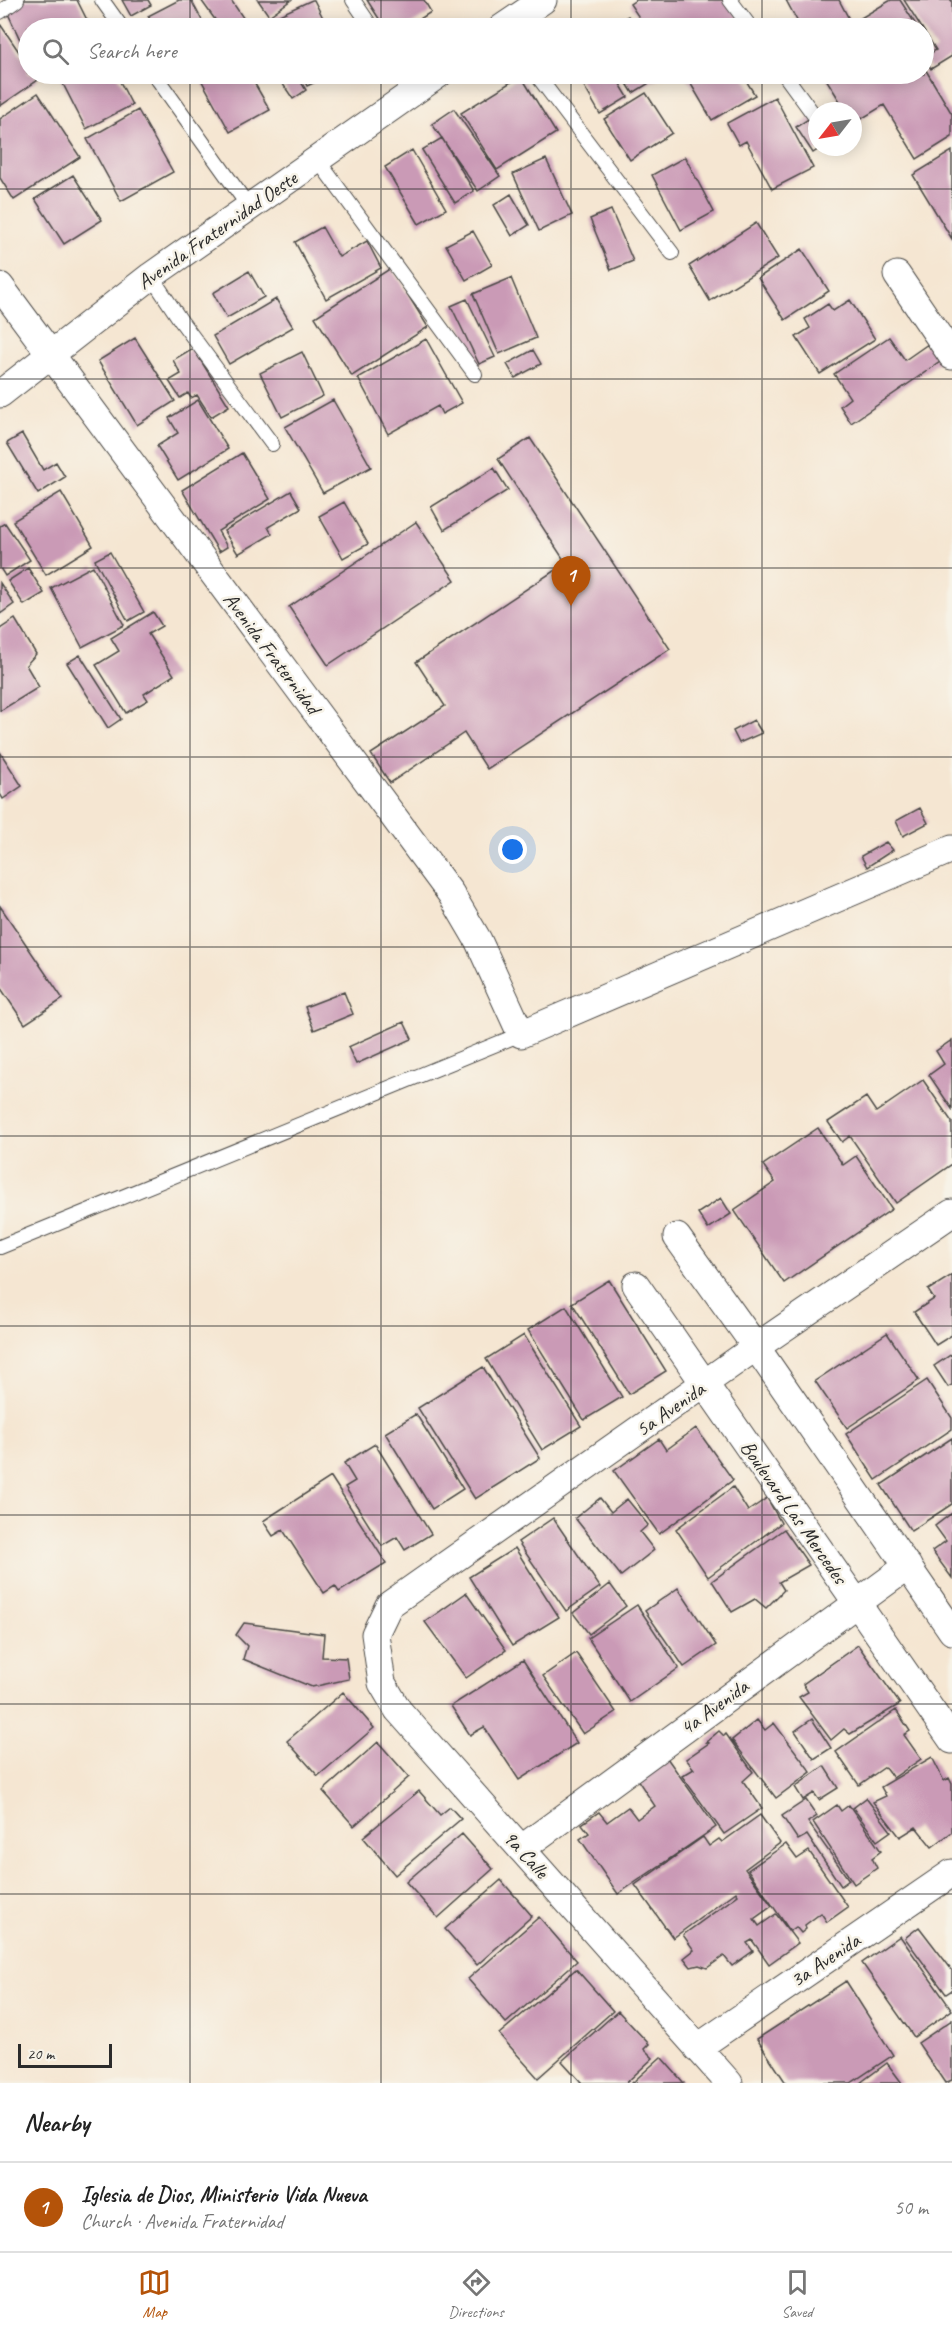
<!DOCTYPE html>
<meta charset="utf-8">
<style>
body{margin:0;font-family:Caveat,sans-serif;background:#f2f2f2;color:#222}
.compass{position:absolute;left:808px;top:102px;width:54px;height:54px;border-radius:50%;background:#fff;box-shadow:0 3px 15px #0003;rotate:239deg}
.scale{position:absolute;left:18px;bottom:15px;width:94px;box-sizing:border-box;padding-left:6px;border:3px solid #2b2b2b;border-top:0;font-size:16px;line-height:21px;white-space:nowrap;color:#2b2b2b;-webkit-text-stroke:4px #f7f3e8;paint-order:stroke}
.you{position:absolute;left:513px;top:850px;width:21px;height:21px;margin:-15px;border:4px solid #fff;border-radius:50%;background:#1a73e8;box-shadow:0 0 0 9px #1a73e833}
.badge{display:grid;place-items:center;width:39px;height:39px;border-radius:50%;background:#b45309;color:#fff;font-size:20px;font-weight:700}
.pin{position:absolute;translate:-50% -50px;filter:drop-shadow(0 2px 3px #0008)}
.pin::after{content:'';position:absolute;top:32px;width:21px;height:18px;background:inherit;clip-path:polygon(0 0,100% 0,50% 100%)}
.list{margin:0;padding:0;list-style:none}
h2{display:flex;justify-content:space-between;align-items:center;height:78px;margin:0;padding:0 24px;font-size:26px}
h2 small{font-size:20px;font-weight:400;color:#767676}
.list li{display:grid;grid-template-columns:39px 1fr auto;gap:18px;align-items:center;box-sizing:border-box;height:90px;padding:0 24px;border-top:2px solid #e0e0e0}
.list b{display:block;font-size:22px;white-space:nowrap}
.list p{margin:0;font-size:20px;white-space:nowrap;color:#767676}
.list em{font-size:20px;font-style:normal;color:#767676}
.icon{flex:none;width:33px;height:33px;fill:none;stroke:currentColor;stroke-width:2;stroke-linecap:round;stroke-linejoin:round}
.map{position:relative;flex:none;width:952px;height:2083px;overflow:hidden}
.search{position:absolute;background:#fff;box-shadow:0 3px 15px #0003;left:18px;right:18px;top:18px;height:66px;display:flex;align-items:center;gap:15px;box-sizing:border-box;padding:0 21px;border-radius:33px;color:#767676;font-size:22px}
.sheet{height:168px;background:#fff}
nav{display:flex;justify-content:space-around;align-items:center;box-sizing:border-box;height:84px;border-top:2px solid #e0e0e0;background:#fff;font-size:16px;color:#767676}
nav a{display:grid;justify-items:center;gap:3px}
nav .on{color:#b45309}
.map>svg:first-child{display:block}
.building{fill:#ca9ab6}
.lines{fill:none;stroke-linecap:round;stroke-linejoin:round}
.lane-casing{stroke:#494744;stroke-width:16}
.street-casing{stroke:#494744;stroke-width:29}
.lane{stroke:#fff;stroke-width:14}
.street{stroke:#fff;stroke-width:27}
.grid{fill:none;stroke:#2b2b2b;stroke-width:1.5;stroke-opacity:0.55}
.labels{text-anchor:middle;stroke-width:5;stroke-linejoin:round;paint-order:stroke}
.street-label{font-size:21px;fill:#2b2b2b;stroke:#f7f3e8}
</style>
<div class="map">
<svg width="952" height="2083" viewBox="0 0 952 2083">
<rect width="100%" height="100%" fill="#f7f3e8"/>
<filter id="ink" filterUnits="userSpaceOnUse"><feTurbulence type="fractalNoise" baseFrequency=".0167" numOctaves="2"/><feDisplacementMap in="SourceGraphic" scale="12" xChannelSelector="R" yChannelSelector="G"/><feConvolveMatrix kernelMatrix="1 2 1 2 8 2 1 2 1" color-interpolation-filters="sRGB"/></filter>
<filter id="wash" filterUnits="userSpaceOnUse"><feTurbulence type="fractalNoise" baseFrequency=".008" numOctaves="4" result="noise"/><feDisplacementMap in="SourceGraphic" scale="24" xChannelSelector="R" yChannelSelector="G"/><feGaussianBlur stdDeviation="1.35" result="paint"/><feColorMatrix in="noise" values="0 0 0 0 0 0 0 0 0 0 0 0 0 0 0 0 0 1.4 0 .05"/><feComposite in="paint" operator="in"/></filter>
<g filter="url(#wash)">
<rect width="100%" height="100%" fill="#f5e6d2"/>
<g id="blocks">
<path class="building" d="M20,0H77L91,28H28V57L5,7Z
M122,0H148L151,5L131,16Z
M179,0H191L206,28H155L148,16Z
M201,0H231L250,28H221Z
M258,0H291L269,16Z
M312,0H314L328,28H267L264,22Z
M367,0H424L431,12L406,28H385Z
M636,0H726L741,21L730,28H659L658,26L646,28L630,4Z
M786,0H839L850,21L836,28H801Z
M891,0H900L918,28H844Z
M904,0H952V56L931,69L924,57L936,50Z
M628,16L636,28H607Z
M0,24L28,65V74H34L38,80L0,106Z
M924,67L952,114V137L917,159L884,105L853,124V111H846L823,74H924Z
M58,74H116L132,105L86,129Z
M198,74H262L252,79L270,110L230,132Z
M276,74H296L306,90L293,99Z
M301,74H332L307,86Z
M577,74H614L628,97L600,114Z
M621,74H664L633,93Z
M685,74H742L755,95L712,120Z
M521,76L556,133L497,170L461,113Z
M38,93L80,157L14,200L0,178V119Z
M646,93L672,133L630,160L604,119Z
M775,97L813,168L772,189L746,141L739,145L727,123Z
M454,109L500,176L478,191L432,124Z
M138,110L173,172L121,201L87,139Z
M813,116L817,124V147H822L813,153L796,127Z
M442,138L474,191L455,203L422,150Z
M412,150L446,209L419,224L385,167Z
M952,151V239L913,175Z
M685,157L714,212L681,230L652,175Z
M546,159L572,215L539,231L513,174Z
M73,175L102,220L64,244L35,199Z
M511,194L529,225L512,236L494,205Z
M611,210L633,261L611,270L590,219Z
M756,223L778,258L710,301L689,266Z
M322,227L339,257L367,241L381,268L326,299L295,242Z
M473,231L492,265L466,280L446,245Z
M802,249L829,291L785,320L758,278Z
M391,268L428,327L352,376L315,317Z
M249,271L264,297L227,318L213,293Z
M511,278L536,338L499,354L473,294Z
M276,299L293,327L229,364L213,336Z
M467,299L495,357L479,364L451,306Z
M850,300L875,339L820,374L796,337L810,328L805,319L828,304L833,311Z
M889,337L905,360L928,344L940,362L851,423L840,406L850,398L834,374Z
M135,338L175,401L137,425L98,361Z
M426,339L462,403L442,414L438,406L388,434L358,378Z
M193,348L229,406L211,417L197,395L191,398L188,393L180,398L169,381L181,374L173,360Z
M533,350L541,364L515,378L507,364Z
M302,352L323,396L282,417L260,373Z
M198,400L228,449L178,480L157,446L178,433L169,418Z
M333,400L371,467L323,493L285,427Z
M22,434L43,470L56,462L65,477L38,494L7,443Z
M530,438L670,649L487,769L464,733L390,783L371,754L445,706L416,662L566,563L498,459Z
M242,453L270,499L218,531L227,547L219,552L182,490Z
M494,468L508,490L444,530L431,507Z
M291,491L301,508L268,527L272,534L238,554L224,531Z
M61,492L93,546L46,575L13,521Z
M344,502L368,544L343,558L319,516Z
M416,522L455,580L328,665L289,607Z
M5,523L30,560L5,576L0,568V526Z
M110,552L144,612L128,621L95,560Z
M93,566L124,625L82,647L51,588Z
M28,568L44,593L24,605L8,581Z
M0,583L14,604L0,614Z
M153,612L162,626L148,634L174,675L144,694L148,700L126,713L96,665L119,651L111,638Z
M15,619L36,654L26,665L39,687L0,711V629Z
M80,655L121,719L108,728L67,663Z
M754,720L762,733L739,743L733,731Z
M0,752L22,786L3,799L0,794Z
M920,808L928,823L903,836L896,821Z
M886,842L893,850L867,867L861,856Z
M0,906L63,999L25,1024L0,987Z
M344,992L353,1014L314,1030L305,1007Z
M404,1022L412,1039L356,1064L348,1047Z
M952,1040V1109L929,1075L944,1064L936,1051Z
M923,1080L952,1122V1164L896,1203L850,1136L842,1142L828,1122L866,1097L876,1112Z
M818,1128L843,1165L856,1156L892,1209L784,1283L734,1210L775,1182L763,1165Z
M721,1198L731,1214L708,1229L698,1213Z
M952,1275V1335L936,1345L914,1312L934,1299L928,1290Z
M609,1280L666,1371L629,1394L572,1303Z
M566,1306L622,1397L584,1420L528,1330Z
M887,1333L919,1380L847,1428L815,1381Z
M524,1335L581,1426L542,1450L486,1359Z
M952,1354V1385L948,1387L934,1366Z
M483,1367L540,1458L475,1499L418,1408Z
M927,1380L952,1418V1429L876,1480L846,1434Z
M416,1414L463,1489L432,1509L385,1433Z
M696,1428L733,1480L659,1534L614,1471L659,1439L666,1450Z
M952,1438V1504L911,1531L881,1485Z
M375,1444L431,1534L405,1550L397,1537L382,1546L345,1487L355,1481L344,1463Z
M331,1477L386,1563L339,1592L335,1586L324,1593L283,1530L273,1536L263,1521Z
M733,1487L748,1511L767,1498L781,1523L708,1577L676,1529Z
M600,1498L611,1512L627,1499L648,1525L640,1532L654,1550L621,1576L575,1518Z
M952,1513V1578L932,1551L946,1541L935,1526Z
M553,1518L600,1587L566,1611L518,1542Z
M784,1529L809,1565L779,1582L784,1590L766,1608L755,1599L732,1612L712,1581Z
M515,1548L559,1617L512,1646L469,1577Z
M610,1584L626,1606L589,1634L573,1613Z
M678,1588L716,1645L684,1667L645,1611Z
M466,1593L506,1650L466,1678L425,1622Z
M637,1605L679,1668L630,1702L588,1638Z
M244,1623L324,1634L322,1657L346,1658L349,1679L312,1687L243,1659L247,1646L236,1635Z
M858,1645L900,1704L850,1734L844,1729L831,1740L799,1697L808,1692L803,1684Z
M576,1653L616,1712L583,1734L543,1676Z
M523,1660L577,1743L519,1780L484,1727L470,1735L451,1706Z
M343,1692L374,1728L318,1776L287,1741Z
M896,1710L910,1731L904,1735L921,1759L893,1778L885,1767L859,1785L836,1752Z
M812,1719L831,1748L814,1759L795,1731Z
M757,1720L765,1730L774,1723L811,1772L776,1798L732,1740Z
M719,1731L724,1736L726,1734L753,1772L743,1781L762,1808L724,1834L682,1776L694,1769L686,1759L709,1743L706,1742Z
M378,1742L409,1777L354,1826L323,1791Z
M932,1757L944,1781L949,1778L952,1784V1832L932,1847L916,1827L900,1837L873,1802L886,1796L881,1787Z
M667,1758L716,1827L618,1894L580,1839L589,1833L582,1824L599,1812L607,1822L628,1807L637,1819L655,1806L637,1779Z
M824,1766L838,1788L819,1800L814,1793L803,1800L795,1787Z
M419,1791L440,1815L450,1807L461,1819L395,1875L363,1837Z
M866,1798L891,1831L877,1841L853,1808Z
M806,1800L817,1816L808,1822L849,1880L841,1886L807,1835L798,1840L782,1816Z
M837,1805L841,1811L849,1805L881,1851L872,1858L877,1868L854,1884L813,1822Z
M760,1815L780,1843L745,1869L772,1906L754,1919L759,1926L776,1914L798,1943L769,1964L752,1940L747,1943L753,1951L732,1966L724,1956L707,1968L699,1965L691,1967L684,1958L694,1950L683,1935L738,1895L736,1892L673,1938L635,1885L703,1837L709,1846L719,1839L722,1842Z
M462,1834L493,1869L438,1918L406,1882Z
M786,1844L797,1859L809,1851L848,1907L827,1922L821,1913L805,1925L806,1929L801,1933L796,1927L790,1931L748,1870Z
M501,1880L532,1916L477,1965L445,1929Z
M539,1917L577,1961L506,2023L468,1979Z
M919,1927L952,1970V1990L946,1994L905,1938Z
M900,1936L952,2010L914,2037L862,1963Z
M576,1969L613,2011L538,2078L499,2034Z
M846,1981L893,2055L851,2083H786L757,2039Z
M618,2011L649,2044L644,2049L653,2058L626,2083H580L581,2082L562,2061Z
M952,2020V2080L945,2083L918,2043Z
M661,2057L684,2083H632Z
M887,2063L902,2083H860Z"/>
</g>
</g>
<g filter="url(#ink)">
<use href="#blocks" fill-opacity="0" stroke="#494744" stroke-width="1.5"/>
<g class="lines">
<defs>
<path id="lane" d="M102,0L122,28
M353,0L372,28
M730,0L751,28
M0,12L17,0
M154,74L249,207
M402,74L414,91
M536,74L672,253
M784,74L814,115
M317,159L475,374
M151,276L181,321L272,444
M0,1247L521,1034"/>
<path id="street" d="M502,28L543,0
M897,275L952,356
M0,286L451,894L478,940L521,1034L952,849
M0,394L151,276L439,74
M677,1237L756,1347L952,1631
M636,1285L952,1740
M521,1849L908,1566
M697,2048L952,1873
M729,2083L398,1710L382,1683L375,1634L389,1605L756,1347L952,1213"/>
</defs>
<use href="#lane" class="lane-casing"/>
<use href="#street" class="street-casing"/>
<use href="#lane" class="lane"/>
<use href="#street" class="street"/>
</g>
</g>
<path class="grid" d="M190,0V28M381,0V28M571,0V28M762,0V28M190,74V2083M381,74V2083M571,74V2083M762,74V2083M0,189H952M0,379H952M0,568H952M0,757H952M0,947H952M0,1136H952M0,1326H952M0,1515H952M0,1704H952M0,1894H952"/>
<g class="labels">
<g class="street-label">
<text transform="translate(217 230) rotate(-35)" y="7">Avenida Fraternidad Oeste</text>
<text transform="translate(272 653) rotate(53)" y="7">Avenida Fraternidad</text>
<text transform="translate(670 1409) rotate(-35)" y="7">5a Avenida</text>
<text transform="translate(794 1512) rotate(55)" y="7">Boulevard Las Mercedes</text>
<text transform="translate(714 1707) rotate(-36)" y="7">4a Avenida</text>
<text transform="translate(526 1854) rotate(48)" y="7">9a Calle</text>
<text transform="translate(825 1960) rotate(-34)" y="7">3a Avenida</text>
</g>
</g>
</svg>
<svg class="compass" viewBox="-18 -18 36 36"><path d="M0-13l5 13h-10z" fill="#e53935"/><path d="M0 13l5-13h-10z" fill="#767676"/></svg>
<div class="scale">20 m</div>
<div class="you"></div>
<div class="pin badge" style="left:571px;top:606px">1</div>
<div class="search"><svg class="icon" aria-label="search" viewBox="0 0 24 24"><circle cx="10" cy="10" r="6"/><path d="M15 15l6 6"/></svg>Search here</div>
</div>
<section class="sheet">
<h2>Nearby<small></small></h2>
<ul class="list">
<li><span class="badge">1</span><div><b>Iglesia de Dios, Ministerio Vida Nueva</b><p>Church · Avenida Fraternidad</p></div><em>50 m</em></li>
</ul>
</section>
<nav>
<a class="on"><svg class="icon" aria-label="map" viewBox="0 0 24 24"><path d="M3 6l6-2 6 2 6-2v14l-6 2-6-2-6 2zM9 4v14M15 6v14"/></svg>Map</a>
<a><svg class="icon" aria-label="directions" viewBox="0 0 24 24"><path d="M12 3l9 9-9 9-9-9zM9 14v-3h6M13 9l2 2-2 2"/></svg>Directions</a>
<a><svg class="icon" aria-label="saved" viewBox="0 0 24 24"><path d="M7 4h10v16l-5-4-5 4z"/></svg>Saved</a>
</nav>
